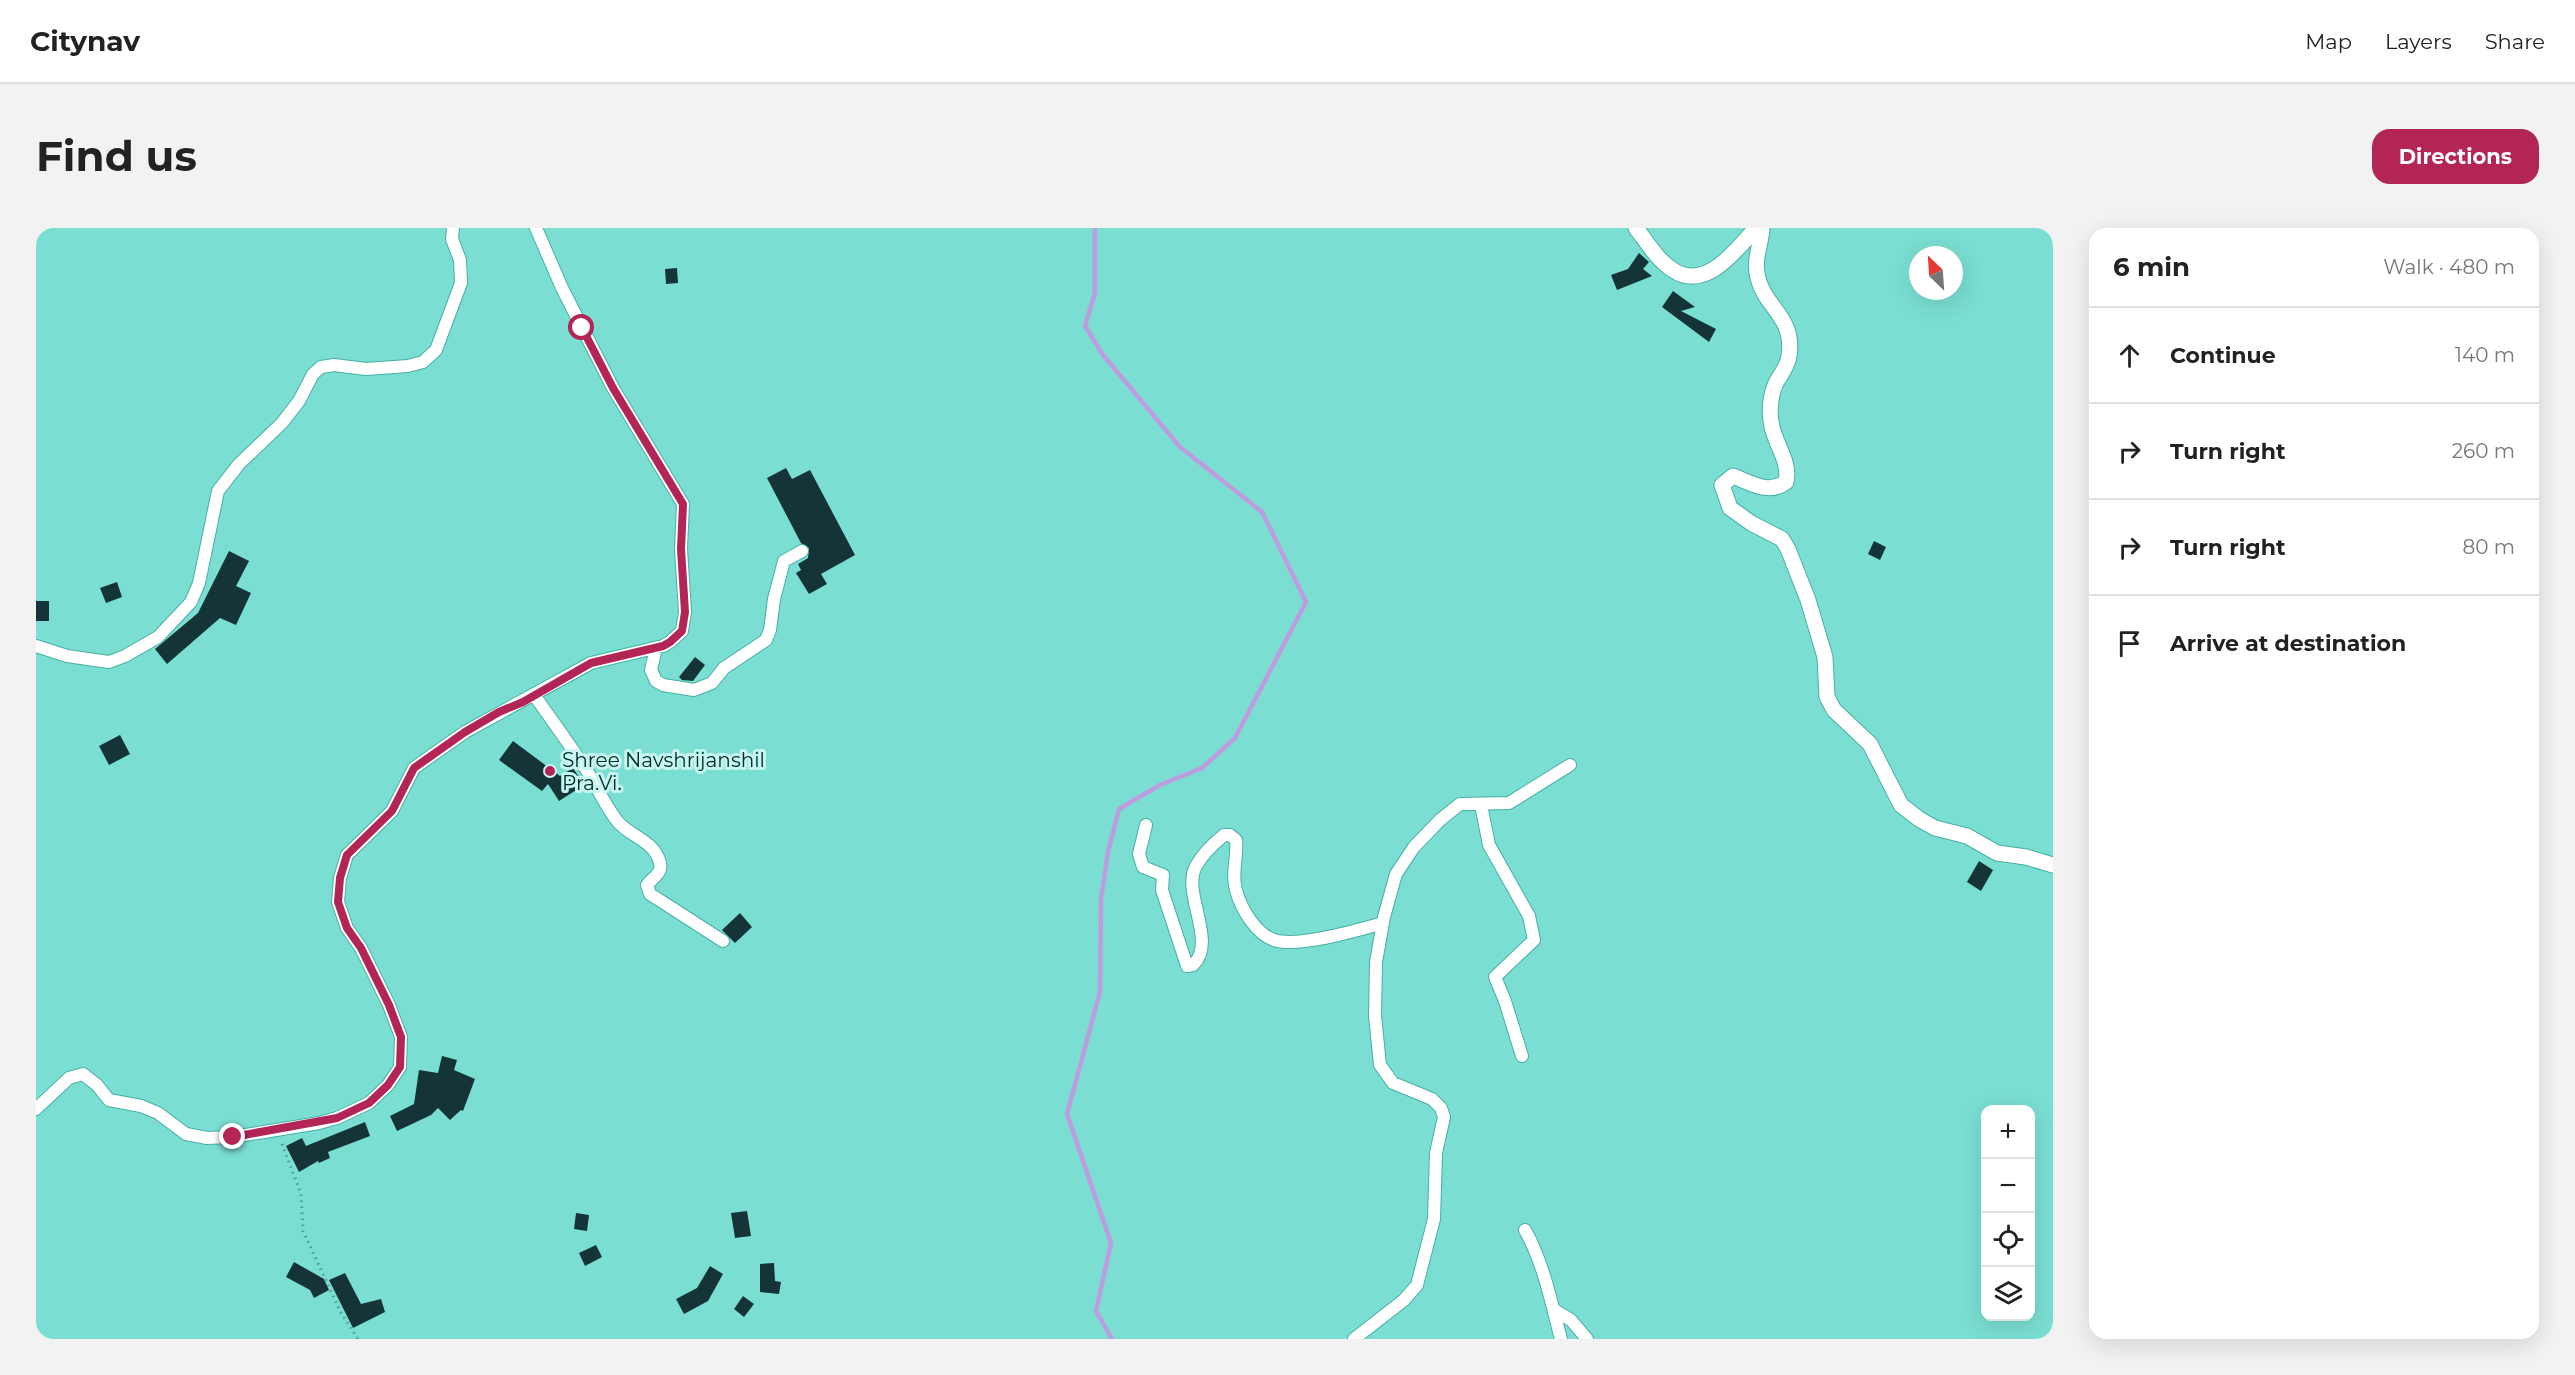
<!DOCTYPE html>
<meta charset="utf-8">
<style>
body{margin:0;font-family:Montserrat,sans-serif;background:#f2f2f2;color:#222}
.controls{position:absolute;right:18px;bottom:18px;display:grid;overflow:hidden;border-radius:12px;box-shadow:0 6px 24px #0002}
.controls button{width:54px;height:54px;display:grid;place-items:center;padding:0;border:0;border-bottom:2px solid #e0e0e0;background:#fff;color:#222;font:30px sans-serif}
.compass{position:absolute;left:1873px;top:18px;width:54px;height:54px;border-radius:50%;background:#fff;box-shadow:0 6px 24px #0002;rotate:335deg}
.stop{position:absolute;width:18px;height:18px;margin:-14px;border:4px solid #b32457;border-radius:50%;background:#fff}
.stop.end{background:#b32457;border-color:#fff;box-shadow:0 2px 6px #0008}
.list{margin:0;padding:0;list-style:none}
h2{display:flex;justify-content:space-between;align-items:center;height:78px;margin:0;padding:0 24px;font-size:26px}
h2 small{font-size:20px;font-weight:400;color:#767676}
.list li{display:grid;grid-template-columns:39px 1fr auto;gap:18px;align-items:center;box-sizing:border-box;height:96px;padding:0 24px;border-top:2px solid #e0e0e0}
.list b{display:block;font-size:22px;white-space:nowrap}
.list em{font-size:20px;font-style:normal;color:#767676}
.icon{flex:none;width:33px;height:33px;fill:none;stroke:currentColor;stroke-width:2;stroke-linecap:round;stroke-linejoin:round}
.map{position:relative;flex:none;width:2017px;height:1111px;overflow:hidden;border-radius:18px}
header{display:flex;align-items:center;gap:36px;box-sizing:border-box;height:84px;padding:0 30px;background:#fff;border-bottom:2px solid #e0e0e0}
header strong{font-size:28px}
nav{display:flex;gap:33px;margin-inline-start:auto;font-size:21px}
.intro{display:flex;align-items:center;justify-content:space-between;box-sizing:border-box;height:144px;padding:0 36px}
h1{margin:0;font-size:42px}
.button{padding:15px 27px;border-radius:18px;background:#b32457;color:#fff;font-size:21px;font-weight:700}
main{display:flex;gap:36px;padding:0 36px}
aside{flex:1;background:#fff;border-radius:18px;box-shadow:0 6px 24px #0002}
.map>svg:first-child{display:block}
.lines{fill:none;stroke-linecap:round;stroke-linejoin:round}
.stream{stroke:#bd9ddf;stroke-width:4.5}
.building{fill:#143438}
.minor-casing{stroke:#48b0a5;stroke-width:14}
.tertiary-casing{stroke:#48b0a5;stroke-width:17}
.path{stroke:#4c9d94;stroke-width:3;stroke-dasharray:1.5 4.5;stroke-linecap:butt}
.minor{stroke:#fff;stroke-width:12}
.tertiary{stroke:#fff;stroke-width:15}
.route{stroke:#b32457;stroke-width:8}
.poi-dot{fill:#b32457;stroke:#c7f5ef;stroke-width:2}
.labels{text-anchor:middle;stroke-width:6;stroke-linejoin:round;paint-order:stroke}
.poi-label{font-size:20px;fill:#002f2b;stroke:#c7f5ef;text-anchor:start}
</style>
<header>
<strong>Citynav</strong>
<nav><a>Map</a><a>Layers</a><a>Share</a></nav>
</header>
<div class="intro"><h1>Find us</h1><a class="button">Directions</a></div>
<main>
<div class="map">
<svg width="2017" height="1111" viewBox="0 0 2017 1111">
<rect width="100%" height="100%" fill="#7aded2"/>
<g class="lines">
<path class="stream" d="M1059,0V65L1049,98L1067,127L1144,219L1226,284L1270,374L1199,510L1166,540L1124,557L1083,581L1072,624L1065,671L1064,764L1031,886L1075,1015L1060,1083L1076,1111"/>
</g>
<path class="building" d="M1603,25L1613,34L1607,41L1616,48L1581,62L1575,47L1592,41Z
M641,40L642,55L630,56L629,41Z
M1637,63L1659,79L1645,83L1680,101L1673,114L1626,79Z
M750,240L756,251L774,242L819,327L785,346L791,356L773,366L760,345L765,342L762,336L772,330L773,320L765,315L731,250Z
M1838,313L1850,319L1844,332L1832,326Z
M193,323L213,333L200,358L215,365L200,397L184,390L131,436L119,421L162,385Z
M81,354L86,369L70,375L64,360Z
M0,373H13V393H0Z
M659,429L669,437L657,453L646,452L643,449Z
M84,507L94,526L73,537L63,518Z
M477,513L524,548L537,540L548,557L523,573L512,556L506,563L463,532Z
M1943,633L1957,642L1945,663L1931,654Z
M704,685L716,699L699,715L686,702Z
M406,828L421,832L418,842L439,851L427,883L425,882L414,892L402,880L395,887L361,903L354,888L378,876L383,842L402,845Z
M329,894L334,908L292,924L294,930L283,935L282,933L263,944L250,918L266,910L270,918Z
M711,983L715,1008L699,1010L695,985Z
M540,985L553,987L551,1003L538,1001Z
M560,1017L566,1029L549,1038L543,1025Z
M258,1034L288,1051L293,1062L278,1070L274,1062L250,1049Z
M738,1035L739,1053L745,1054L743,1066L724,1064V1036Z
M674,1038L687,1046L672,1073L648,1086L640,1071L661,1060Z
M309,1045L325,1076L345,1071L349,1084L317,1100L293,1052Z
M707,1068L718,1076L708,1089L698,1081Z"/>
<g class="lines">
<defs>
<path id="minor" d="M0,418L31,428L73,434L89,428L122,409L155,374L163,355L182,263L203,236L246,195L263,173L277,146L285,139L298,137L330,141L372,138L387,134L400,122L425,55L424,32L416,11L417,0
M620,420L615,442L620,453L627,457L658,462L676,455L688,440L730,412L734,402L738,371L748,333L766,323
M498,467C516,492 534,517 551,543C561,559 570,579 582,594C595,609 619,613 624,635C627,645 616,650 611,657L614,666L687,713
M1445,577L1453,617L1493,688L1498,712L1459,749L1469,773L1486,828
M1110,597L1103,626L1107,639L1127,647L1126,662L1151,738L1157,737C1182,713 1145,665 1160,638C1167,625 1177,616 1188,607H1194L1200,612C1202,629 1195,645 1200,662C1205,681 1220,706 1238,712C1262,720 1323,702 1347,695
M0,881L33,850L47,846L61,857L73,872L105,878L122,885L150,906L171,910L197,909L283,895L301,890L333,875L352,857L364,839L365,809L353,777L325,720L311,700L302,674L304,650L311,627L356,583L378,540L429,504L555,435L627,418L634,414L646,403L649,384L645,321L647,276L577,160L526,60L500,0
M1489,1002C1508,1036 1515,1074 1525,1111
M1518,1082L1535,1092L1551,1111
M1318,1111L1368,1072L1381,1057L1398,991L1400,925L1408,889L1405,880L1396,871L1357,855L1344,837L1339,788L1340,734L1348,689L1360,646L1378,619L1404,592L1424,576L1473,575L1534,537"/>
<path id="tertiary" d="M1600,0C1611,14 1622,33 1637,42C1670,64 1701,21 1720,0
M1726,0C1725,17 1717,33 1722,50C1729,80 1759,89 1753,128C1752,137 1746,145 1741,153C1735,164 1733,181 1735,193C1737,215 1755,232 1750,254C1733,267 1715,255 1697,248L1686,257L1694,280L1715,295L1746,311L1752,321L1772,372L1789,429L1791,469L1798,482L1834,516L1865,577L1883,591L1899,600L1931,608L1961,625L1990,629L2017,637"/>
</defs>
<use href="#minor" class="minor-casing"/>
<use href="#tertiary" class="tertiary-casing"/>
<path class="path" d="M246,916L265,966L267,1003L305,1085L322,1111"/>
<use href="#minor" class="minor"/>
<use href="#tertiary" class="tertiary"/>
</g>
<g class="lines">
<path class="route" d="M197,909L301,890L333,875L352,857L364,839L365,809L353,777L325,720L311,700L302,674L304,650L311,627L356,583L378,540L429,504L463,484L487,474L555,435L627,418L634,414L646,403L649,384L645,321L647,276L577,160L546,100"/>
</g>
<circle class="poi-dot" cx="514" cy="543" r="6"/>
<g class="labels">
<g class="poi-label">
<text x="526" y="539">Shree Navshrijanshil<tspan x="526" dy="23">Pra.Vi.</tspan></text>
</g>
</g>
</svg>
<div class="controls">
<button>+</button>
<button>−</button>
<button><svg class="icon" aria-label="locate" viewBox="0 0 24 24"><circle cx="12" cy="12" r="6"/><path d="M12 2v4M12 18v4M2 12h4M18 12h4"/></svg></button>
<button><svg class="icon" aria-label="layers" viewBox="0 0 24 24"><path d="M12 4l9 5-9 5-9-5zM3 14l9 5 9-5"/></svg></button>
</div>
<svg class="compass" viewBox="-18 -18 36 36"><path d="M0-13l5 13h-10z" fill="#e53935"/><path d="M0 13l5-13h-10z" fill="#767676"/></svg>
<div class="stop" style="left:546px;top:100px"></div>
<div class="stop end" style="left:197px;top:909px"></div>
</div>
<aside>
<h2>6 min<small>Walk · 480 m</small></h2>
<ul class="list">
<li><svg class="icon" aria-label="ahead" viewBox="0 0 24 24"><path d="M12 20V5M6 11l6-6 6 6"/></svg><div><b>Continue</b></div><em>140 m</em></li>
<li><svg class="icon" aria-label="right" viewBox="0 0 24 24"><path d="M7 20v-9h11M14 6l5 5-5 5"/></svg><div><b>Turn right</b></div><em>260 m</em></li>
<li><svg class="icon" aria-label="right" viewBox="0 0 24 24"><path d="M7 20v-9h11M14 6l5 5-5 5"/></svg><div><b>Turn right</b></div><em>80 m</em></li>
<li><svg class="icon" aria-label="arrive" viewBox="0 0 24 24"><path d="M6 21V4h12l-3 4 3 4H6"/></svg><div><b>Arrive at destination</b></div></li>
</ul>
</aside>
</main>
